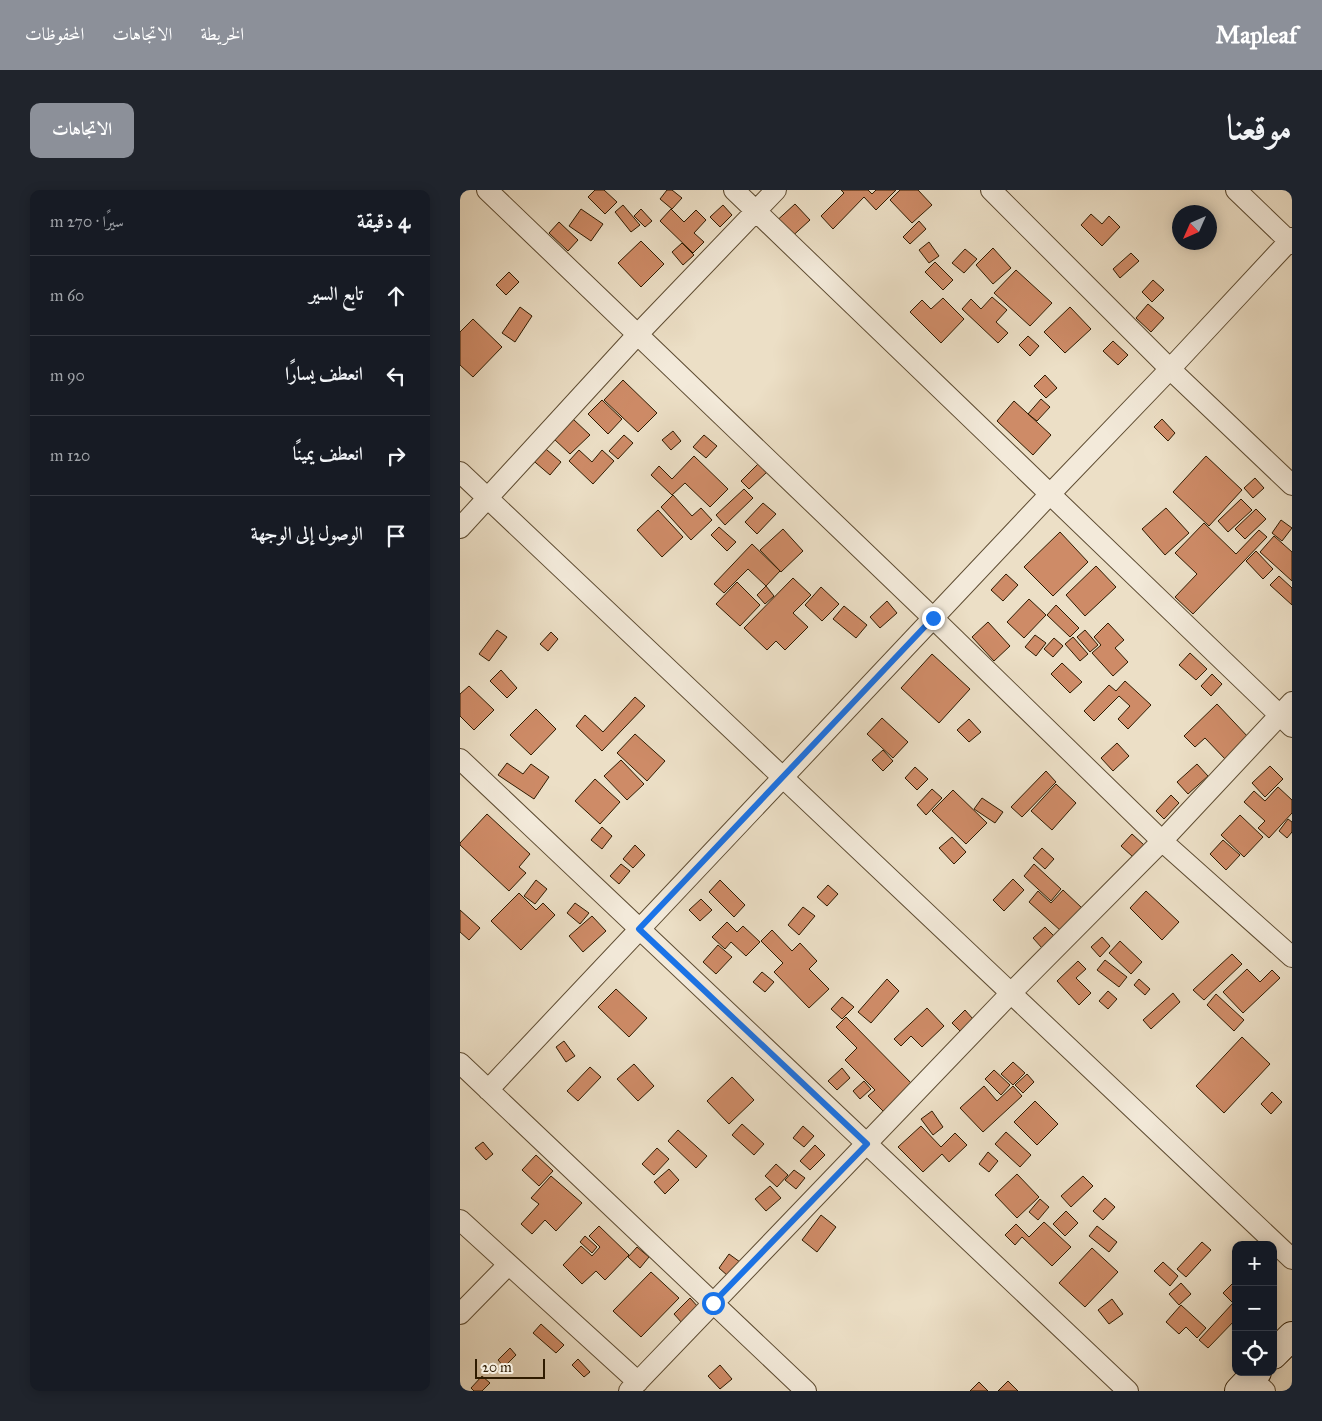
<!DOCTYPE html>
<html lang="ar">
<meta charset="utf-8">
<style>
body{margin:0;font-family:"IM FELL Great Primer",Amiri,serif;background:#20242c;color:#f1f3f6;direction:rtl}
.controls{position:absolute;right:15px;bottom:15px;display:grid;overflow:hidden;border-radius:10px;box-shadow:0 2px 12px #0003}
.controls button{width:45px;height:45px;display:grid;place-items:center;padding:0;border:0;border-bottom:1px solid #363941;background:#171b24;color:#f1f3f6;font:25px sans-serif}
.compass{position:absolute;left:712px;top:15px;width:45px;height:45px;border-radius:50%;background:#171b24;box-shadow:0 2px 12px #0003;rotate:225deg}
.scale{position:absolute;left:15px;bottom:12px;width:70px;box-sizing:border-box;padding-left:5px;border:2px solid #2f1b00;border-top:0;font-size:14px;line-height:18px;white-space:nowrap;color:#2f1b00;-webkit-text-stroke:4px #f3eada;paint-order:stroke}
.stop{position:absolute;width:15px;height:15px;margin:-11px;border:4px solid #1a73e8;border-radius:50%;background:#fff}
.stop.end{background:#1a73e8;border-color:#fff;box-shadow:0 1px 5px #0008}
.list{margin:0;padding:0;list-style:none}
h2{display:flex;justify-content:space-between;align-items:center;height:65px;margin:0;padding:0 20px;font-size:21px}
h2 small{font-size:16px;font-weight:400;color:#9ea1a6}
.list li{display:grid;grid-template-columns:32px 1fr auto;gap:15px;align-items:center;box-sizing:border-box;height:80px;padding:0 20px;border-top:1px solid #363941}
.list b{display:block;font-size:19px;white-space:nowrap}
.list em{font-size:16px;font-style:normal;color:#9ea1a6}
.icon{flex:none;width:28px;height:28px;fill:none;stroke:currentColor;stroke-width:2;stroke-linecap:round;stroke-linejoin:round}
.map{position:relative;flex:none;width:832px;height:1201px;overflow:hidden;direction:ltr;border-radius:10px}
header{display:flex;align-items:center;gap:30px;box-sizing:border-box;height:70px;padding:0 25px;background:#8c9099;color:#fff}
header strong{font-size:24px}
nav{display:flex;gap:28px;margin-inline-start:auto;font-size:18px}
.intro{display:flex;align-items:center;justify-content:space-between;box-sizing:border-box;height:120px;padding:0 30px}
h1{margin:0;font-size:35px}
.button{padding:12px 22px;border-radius:10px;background:#8c9099;color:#fff;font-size:18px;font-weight:700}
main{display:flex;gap:30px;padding:0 30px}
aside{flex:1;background:#171b24;border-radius:10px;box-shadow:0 2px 12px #0003}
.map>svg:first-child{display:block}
.building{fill:#ce8b67;stroke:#2f1b00}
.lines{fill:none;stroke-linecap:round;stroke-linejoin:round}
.minor-casing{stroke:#5e4c32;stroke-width:22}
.secondary-casing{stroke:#2f1b00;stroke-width:30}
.minor{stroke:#f3eada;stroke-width:20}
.secondary{stroke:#f3eada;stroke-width:28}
.route{stroke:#1a73e8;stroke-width:6}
</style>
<header>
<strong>Mapleaf</strong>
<nav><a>الخريطة</a><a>الاتجاهات</a><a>المحفوظات</a></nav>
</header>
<div class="intro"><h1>موقعنا</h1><a class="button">الاتجاهات</a></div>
<main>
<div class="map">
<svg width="832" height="1201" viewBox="0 0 832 1201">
<rect width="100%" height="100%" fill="#ecdfc6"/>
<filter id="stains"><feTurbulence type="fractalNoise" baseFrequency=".004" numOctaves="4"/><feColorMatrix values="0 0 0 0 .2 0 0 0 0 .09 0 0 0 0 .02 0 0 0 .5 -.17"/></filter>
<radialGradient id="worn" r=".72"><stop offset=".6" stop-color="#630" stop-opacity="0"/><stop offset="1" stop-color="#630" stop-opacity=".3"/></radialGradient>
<path class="building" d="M135,0H144L157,12L145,24L128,7Z
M207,0H212L222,8L212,19L200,9Z
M381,0H408L412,4L416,0H436L416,20L404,7L373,39L361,26L384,3Z
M440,0H458L472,15L452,33L430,10Z
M335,14L350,30L327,51L312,35Z
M163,15L180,35L171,42L155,22Z
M263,15L272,25L260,37L250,27Z
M121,19L143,34L131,51L109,36Z
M181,19L192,31L185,37L174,26Z
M211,19L224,32L236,20L246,30L234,43L244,52L233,63L200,31Z
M631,24L642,34L649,26L660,37L642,56L621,35Z
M459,31L466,39L450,54L443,47Z
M99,32L118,50L108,61L89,43Z
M181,51L204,74L181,97L158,73Z
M469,52L479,66L469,73L459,60Z
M222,53L234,65L223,75L212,62Z
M533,58L551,78L533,94L516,75Z
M505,59L517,69L504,83L492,73Z
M671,63L679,71L660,88L653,79Z
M475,72L493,90L483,100L465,82Z
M556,80L592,113L570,136L534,103Z
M49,82L59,92L46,105L36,95Z
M693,90L704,100L692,112L682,102Z
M532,107L547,120L536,132L548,143L538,153L502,119L511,109L521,119Z
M483,108L504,129L481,153L450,122L462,110L471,119Z
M688,114L704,128L691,142L676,128Z
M60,117L72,126L55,152L42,143Z
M610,117L631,139L605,163L584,142Z
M13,129L42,157L13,187L0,175V142Z
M568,146L579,156L570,166L559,155Z
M653,151L668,165L658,175L643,161Z
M585,185L597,198L586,208L574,196Z
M163,190L197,223L178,242L144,210Z
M581,209L590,217L577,231L568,224Z
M142,210L162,229L148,244L128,224Z
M554,211L591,245L573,265L537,231Z
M113,229L130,245L110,264L94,249Z
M702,229L715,243L708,251L694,237Z
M213,241L221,251L211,260L202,250Z
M164,245L173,253L158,269L149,261Z
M244,245L257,256L246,268L233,257Z
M80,254L101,272L90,285L69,267Z
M119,260L132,272L142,260L154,271L133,294L109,271Z
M234,266L268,299L250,317L225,293L212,305L191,285L199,276L212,289Z
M746,266L782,300L749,336L713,302Z
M299,273L308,281L289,299L281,291Z
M795,288L804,298L793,308L784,298Z
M284,299L293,308L265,335L256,325Z
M213,305L232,326L241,318L252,330L231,350L201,317Z
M781,309L792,320L768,342L758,331Z
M303,313L316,324L297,344L285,332Z
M706,318L729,343L705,365L682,339Z
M796,319L806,329L785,349L775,339Z
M198,320L223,347L202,367L177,340Z
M821,330L832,338L822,351L812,343Z
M744,333L776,364L799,340L807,347L733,424L715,407L737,384L715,363Z
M259,337L276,352L267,361L251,345Z
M323,339L343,361L321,382L300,360Z
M600,342L628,372L593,406L564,377Z
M814,346L832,362V391L800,362Z
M292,354L320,381L306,396L288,379L264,403L254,394Z
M796,361L813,379L803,389L786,371Z
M636,376L656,397L625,426L606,405Z
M546,384L558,395L543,411L531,400Z
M819,386L832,398V415L810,395Z
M333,388L351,405L333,423L348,437L325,460L316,451L307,460L284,438Z
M277,392L300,415L280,436L256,414Z
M306,396L314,406L305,414L297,405Z
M361,397L379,414L362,431L345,415Z
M569,409L586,425L564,448L547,432Z
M427,411L437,423L420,438L410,427Z
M596,415L619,438L610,447L587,425Z
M384,416L407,435L396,448L373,429Z
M528,432L550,456L534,471L512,447Z
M648,433L664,450L655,458L668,472L653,486L632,463L641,455L634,447Z
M37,440L47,447L29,471L19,464Z
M625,440L638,455L630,462L617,447Z
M91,442L98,449L88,461L80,454Z
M575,445L586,453L576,466L565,457Z
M613,447L628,464L620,471L605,454Z
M594,448L603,456L593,467L584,459Z
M730,463L747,479L736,490L719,475Z
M472,464L510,499L479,533L441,498Z
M602,473L622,492L610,503L591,484Z
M41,480L57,498L47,508L30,491Z
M752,484L762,494L751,506L741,496Z
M665,491L691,515L668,539L658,529L670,516L659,506L634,531L624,521L649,495L656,501Z
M9,496L34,520L14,540L0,526V504Z
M175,507L185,516L142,561L116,536L125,525L143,542Z
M757,514L789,548L766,570L745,548L735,557L724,546Z
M76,519L96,539L71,565L50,545Z
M422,528L448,552L433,568L407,544Z
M509,529L521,542L509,552L497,540Z
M175,544L205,571L187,591L157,563Z
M657,553L669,566L653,581L641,568Z
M423,560L433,571L423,581L412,570Z
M161,570L184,594L167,610L144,586Z
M47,573L63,584L71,574L89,587L74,609L38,585Z
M737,574L748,586L728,604L717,592Z
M810,576L823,589L805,607L792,593Z
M455,577L468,589L457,600L445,588Z
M586,581L596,592L562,627L551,617Z
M135,589L160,612L140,634L115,611Z
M596,594L616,613L592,640L571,621Z
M818,597L832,610V623L809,648L798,638L805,631L784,612L794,601L805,611Z
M472,599L482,608L466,625L457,615Z
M493,600L527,633L506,654L472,621Z
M711,605L719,613L704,629L696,621Z
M522,608L543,622L535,633L514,619Z
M27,624L70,664L59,677L66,683L49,701L0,655V653Z
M780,625L803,647L784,667L761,645Z
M828,629L832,632V642L827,648L819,641Z
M142,637L152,646L142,659L131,650Z
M672,644L684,655L673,667L661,656Z
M492,647L506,662L494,674L479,658Z
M763,650L780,665L766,680L750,664Z
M175,655L185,665L173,678L163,669Z
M582,658L594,669L585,679L573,668Z
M161,674L170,681L159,694L150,686Z
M574,674L601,699L591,711L564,686Z
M553,689L564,700L544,721L533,710Z
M76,690L87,699L75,714L64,706Z
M260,690L285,715L274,727L249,702Z
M368,695L378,704L367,716L357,707Z
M603,700L622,718L601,741L569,712L578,701L591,713Z
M686,701L719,732L702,750L670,718Z
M59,703L76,720L83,713L95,725L61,760L31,731Z
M241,709L252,720L240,731L229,720Z
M115,713L129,723L120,734L107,723Z
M343,717L355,726L339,745L328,735Z
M0,720L20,738L9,750L0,742Z
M132,726L146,741L123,762L109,746Z
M267,732L277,742L283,736L300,752L286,766L271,752L265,759L252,747Z
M585,737L594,746L582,758L573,748Z
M312,740L332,761L340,753L357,771L349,779L369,799L349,818L314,782L323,773L301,751Z
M642,747L650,756L640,767L631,757Z
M660,751L682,772L671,784L649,763Z
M258,755L272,767L256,784L243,772Z
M772,764L782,774L744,810L733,800Z
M645,770L667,787L659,797L637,780Z
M618,771L626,779L616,788L631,803L619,815L597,791Z
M787,779L800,792L812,780L820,788L783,823L763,802Z
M302,782L314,792L305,802L293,792Z
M427,789L439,801L411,833L398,822Z
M679,789L690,799L685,805L674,795Z
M156,799L187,828L169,847L138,817Z
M648,801L657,809L648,819L639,811Z
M713,803L720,812L691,839L683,830Z
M756,804L784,830L774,841L747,815Z
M382,807L394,817L382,829L371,819Z
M467,818L484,836L462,857L451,846L441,856L434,849Z
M505,820L513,829L501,842L492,833Z
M386,827L454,896L427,925L408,906L415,900L385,870L397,858L376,837Z
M782,847L810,874L764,923L736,896Z
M104,851L115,866L106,872L96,857Z
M553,872L565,883L553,895L541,884Z
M174,874L194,896L178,911L157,889Z
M130,877L141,887L118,911L107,901Z
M382,878L390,888L377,900L368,891Z
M534,880L550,895L541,905L525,889Z
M567,884L574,892L563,903L555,895Z
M272,887L294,910L269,934L247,911Z
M404,891L411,899L400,909L393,901Z
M524,896L537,911L553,896L562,906L523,942L500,918Z
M812,902L822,912L811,924L801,914Z
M575,911L598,934L577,955L554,932Z
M472,921L483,937L473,945L461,929Z
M282,934L304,954L294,965L272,945Z
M343,936L354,946L344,957L333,948Z
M461,936L481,957L495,943L507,955L489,972L482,964L463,982L438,957Z
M218,940L247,966L236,978L208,951Z
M546,942L571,965L560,977L535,954Z
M23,952L33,964L26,970L15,958Z
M355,955L365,965L350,980L340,971Z
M197,958L209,969L194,985L182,974Z
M528,962L538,971L529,982L519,974Z
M76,965L93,981L79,996L62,980Z
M316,974L328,985L317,997L305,986Z
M209,979L219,990L205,1004L194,992Z
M334,980L345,988L336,999L325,990Z
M557,984L579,1007L557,1028L535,1005Z
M91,986L122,1013L96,1041L85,1030L72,1044L61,1034L79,1014L71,1008Z
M623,986L633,996L611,1017L601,1006Z
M310,996L321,1008L306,1021L295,1009Z
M645,1008L655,1017L643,1030L633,1021Z
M580,1009L589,1017L578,1030L569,1022Z
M606,1021L618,1033L605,1046L593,1034Z
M361,1025L376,1037L357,1062L342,1050Z
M584,1032L611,1057L592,1076L562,1047L555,1055L545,1045L556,1034L569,1047Z
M139,1036L169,1065L145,1090L136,1081L122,1094L103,1075L121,1056L132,1066L140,1057L129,1046Z
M637,1036L657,1052L649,1062L629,1046Z
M125,1046L137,1057L132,1063L120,1052Z
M742,1052L751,1060L726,1087L717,1079Z
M177,1057L189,1067L180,1078L168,1067Z
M632,1058L658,1082L625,1117L599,1093Z
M269,1064L280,1072L268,1086L259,1078Z
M703,1072L718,1086L710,1096L694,1081Z
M191,1082L219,1108L181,1147L153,1121Z
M776,1090V1129L748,1158L739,1150L773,1113L763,1103Z
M721,1093L731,1104L719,1115L709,1104Z
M230,1108L239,1118L222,1133L214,1124Z
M652,1109L663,1124L649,1134L638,1120Z
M721,1115L746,1138L737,1148L726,1137L719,1144L706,1132Z
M81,1134L104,1155L96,1163L73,1143Z
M50,1158L56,1165L44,1177L38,1170Z
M118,1169L130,1182L124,1187L112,1175Z
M260,1175L272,1189L260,1199L248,1186Z
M22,1186L30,1193L22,1201H14L11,1198Z
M548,1191L558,1201H538Z
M519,1192L528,1201H510Z"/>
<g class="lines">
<defs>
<path id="minor" d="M27,0L473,428L702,651L832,767
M274,0L832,537
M531,0L710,179L832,295
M776,0L832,54
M0,282L832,1069
M0,338L178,144L316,0
M0,569L668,1201
M0,873L346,1201
M28,900L591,303L710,179L832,48
M0,1030L178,1192
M0,1124L48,1075
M791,1188L805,1201
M169,1201L551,803L702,651L832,512"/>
<path id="secondary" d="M813,1165L832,1146
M779,1201L797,1182"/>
</defs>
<use href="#minor" class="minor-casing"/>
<use href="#secondary" class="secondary-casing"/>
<use href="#minor" class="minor"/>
<use href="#secondary" class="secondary"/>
</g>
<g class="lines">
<path class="route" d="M253,1113L407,954L179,739L473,428"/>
</g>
<rect width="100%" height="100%" filter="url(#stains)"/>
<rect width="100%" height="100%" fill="url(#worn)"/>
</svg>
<div class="controls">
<button>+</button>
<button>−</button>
<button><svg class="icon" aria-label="locate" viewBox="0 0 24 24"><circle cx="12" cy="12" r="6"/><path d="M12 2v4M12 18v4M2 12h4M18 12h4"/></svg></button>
</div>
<svg class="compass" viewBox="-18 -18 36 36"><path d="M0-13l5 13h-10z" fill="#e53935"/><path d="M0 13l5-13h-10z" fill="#9ea1a6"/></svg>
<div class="scale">20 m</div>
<div class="stop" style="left:253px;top:1113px"></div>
<div class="stop end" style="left:473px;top:428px"></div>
</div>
<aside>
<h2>4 دقيقة<small>سيرًا · 270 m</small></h2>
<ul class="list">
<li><svg class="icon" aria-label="ahead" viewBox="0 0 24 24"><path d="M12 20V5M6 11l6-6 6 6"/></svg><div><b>تابع السير</b></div><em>60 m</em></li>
<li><svg class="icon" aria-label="left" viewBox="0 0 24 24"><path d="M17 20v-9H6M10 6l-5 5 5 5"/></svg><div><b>انعطف يسارًا</b></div><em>90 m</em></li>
<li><svg class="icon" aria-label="right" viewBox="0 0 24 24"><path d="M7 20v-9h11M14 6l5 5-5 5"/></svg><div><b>انعطف يمينًا</b></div><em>120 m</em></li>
<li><svg class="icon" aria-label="arrive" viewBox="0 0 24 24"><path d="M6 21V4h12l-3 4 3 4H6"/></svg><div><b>الوصول إلى الوجهة</b></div></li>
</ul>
</aside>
</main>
